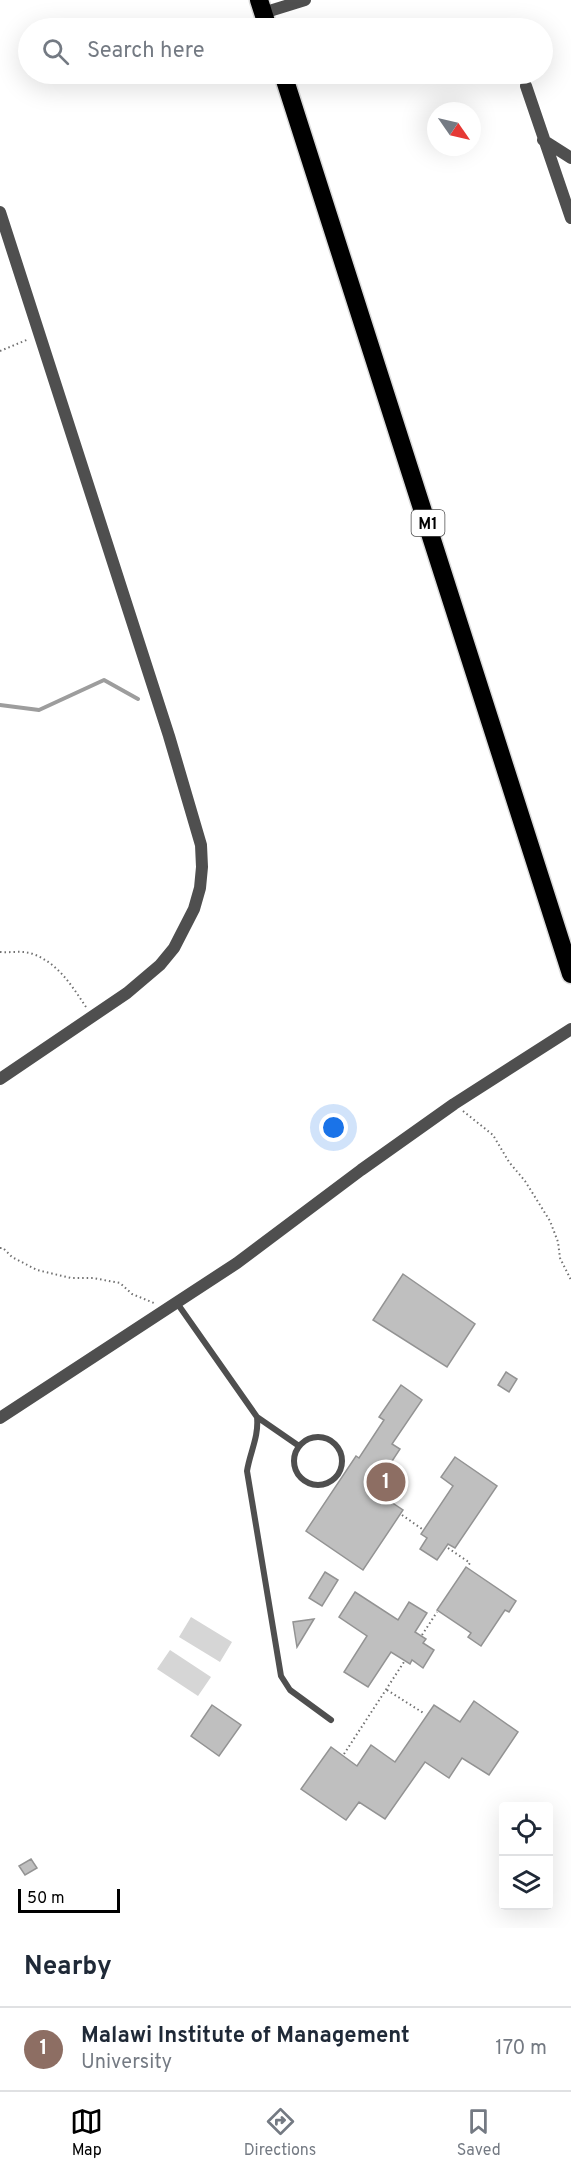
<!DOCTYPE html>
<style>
body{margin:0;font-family:Overpass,sans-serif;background:#f6f6f7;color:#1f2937}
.controls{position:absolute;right:18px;bottom:18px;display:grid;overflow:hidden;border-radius:6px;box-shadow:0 6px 24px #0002}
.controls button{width:54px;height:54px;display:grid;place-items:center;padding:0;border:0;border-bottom:2px solid #e0e1e3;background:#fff;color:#1f2937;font:30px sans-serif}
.compass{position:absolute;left:427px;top:102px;width:54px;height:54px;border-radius:50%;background:#fff;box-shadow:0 6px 24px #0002;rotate:124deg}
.scale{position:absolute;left:18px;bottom:15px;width:102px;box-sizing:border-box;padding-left:6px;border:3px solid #000;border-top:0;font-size:16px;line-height:21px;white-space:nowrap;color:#000;-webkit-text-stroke:4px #fff;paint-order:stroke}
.you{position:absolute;left:334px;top:1128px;width:21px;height:21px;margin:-15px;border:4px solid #fff;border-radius:50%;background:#1a73e8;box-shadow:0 0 0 9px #1a73e833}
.badge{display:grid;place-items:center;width:39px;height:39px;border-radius:50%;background:#000;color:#fff;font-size:20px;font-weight:700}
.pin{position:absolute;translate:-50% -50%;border:3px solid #fff;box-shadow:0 2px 6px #0006}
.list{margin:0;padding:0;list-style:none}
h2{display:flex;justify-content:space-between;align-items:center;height:78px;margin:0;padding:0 24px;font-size:26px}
h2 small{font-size:20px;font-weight:400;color:#747a83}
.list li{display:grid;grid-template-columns:39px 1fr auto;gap:18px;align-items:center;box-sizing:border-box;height:84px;padding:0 24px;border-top:2px solid #e0e1e3}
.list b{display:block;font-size:22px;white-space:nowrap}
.list p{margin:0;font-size:20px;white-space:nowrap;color:#747a83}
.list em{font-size:20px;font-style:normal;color:#747a83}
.icon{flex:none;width:33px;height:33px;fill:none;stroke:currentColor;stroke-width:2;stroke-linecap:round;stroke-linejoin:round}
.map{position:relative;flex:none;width:571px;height:1928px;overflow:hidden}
.search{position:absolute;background:#fff;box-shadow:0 6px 24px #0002;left:18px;right:18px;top:18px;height:66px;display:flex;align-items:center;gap:15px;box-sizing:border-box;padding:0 21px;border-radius:33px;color:#747a83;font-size:22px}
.sheet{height:162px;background:#fff}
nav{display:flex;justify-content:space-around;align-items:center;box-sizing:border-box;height:84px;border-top:2px solid #e0e1e3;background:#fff;font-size:16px;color:#747a83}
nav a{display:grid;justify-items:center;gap:3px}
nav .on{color:#000}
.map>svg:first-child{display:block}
.green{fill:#d6d6d6}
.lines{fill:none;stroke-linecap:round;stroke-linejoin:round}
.stream{stroke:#9d9d9d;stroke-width:4}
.building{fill:#bfbfbf;stroke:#939393;stroke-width:1.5}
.highway-casing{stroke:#dbdbdb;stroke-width:21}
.path{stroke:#717171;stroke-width:2;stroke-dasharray:1.5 3;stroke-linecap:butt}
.lane{stroke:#4f4f4f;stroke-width:6}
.street{stroke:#4f4f4f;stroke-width:12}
.highway{stroke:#000;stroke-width:18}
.labels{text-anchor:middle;stroke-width:4.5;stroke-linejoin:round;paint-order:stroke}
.shield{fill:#fff;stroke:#4c4c4c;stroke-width:1.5}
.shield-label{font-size:16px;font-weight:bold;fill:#000}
</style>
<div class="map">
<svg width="571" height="1928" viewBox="0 0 571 1928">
<rect width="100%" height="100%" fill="#fff"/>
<path class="green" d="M191,1617L232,1642L220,1662L179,1637Z
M170,1650L211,1677L198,1696L157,1669Z"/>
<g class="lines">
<path class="stream" d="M0,705L39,710L104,680L138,699"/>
</g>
<path class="building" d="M403,1274L475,1324L447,1367L373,1320Z
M506,1372L517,1379L509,1392L498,1385Z
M401,1385L422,1400L392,1444L400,1449L373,1490L403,1510L363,1570L306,1531L356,1456L359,1458L384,1420L379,1417Z
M455,1457L497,1486L455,1548L448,1544L437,1560L420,1549L427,1538L421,1534L453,1486L441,1477Z
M466,1567L516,1601L509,1612L505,1610L481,1646L468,1637L471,1633L437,1610Z
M325,1572L338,1580L322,1606L309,1598Z
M355,1592L398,1620L409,1602L427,1613L415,1632L426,1639L423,1643L434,1650L423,1668L412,1660L410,1664L391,1652L368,1687L344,1672L367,1636L339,1617Z
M314,1619L297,1647L293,1622Z
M474,1701L518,1732L489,1775L462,1758L449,1778L425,1762L385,1819L359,1802L346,1820L301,1789L331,1747L357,1766L371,1745L395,1762L434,1705L460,1722Z
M212,1705L241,1725L219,1756L191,1736Z
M31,1859L37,1868L25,1875L19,1866Z"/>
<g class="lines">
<defs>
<path id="highway" d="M259,0L268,28
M283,74L571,974"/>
</defs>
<use href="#highway" class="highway-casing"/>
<path class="path" d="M0,351L29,339
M0,952C11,953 22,950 33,954C58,963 72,986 86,1007
M463,1111L493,1135L509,1162L525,1181L550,1221L558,1242L560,1258L571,1280
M0,1248H3L12,1257L37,1270L71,1278H93L120,1283L132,1294L154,1303
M402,1515L422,1529
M448,1548L470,1563L468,1566
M422,1635L437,1612
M387,1690L425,1714
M344,1754L404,1662"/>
<path class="lane" d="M177,1303L257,1417C259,1437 250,1452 247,1471L281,1676L290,1690L331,1720
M257,1417L299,1446
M294 1461a24 24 0 1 1 48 0a24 24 0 1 1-48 0Z"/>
<path class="street" d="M263,13L305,0
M526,86L571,218
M543,140L571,158
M0,212L169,736L201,845L202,867L200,888L194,909L174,948L160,965L127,993L0,1079
M0,1418L237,1263L361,1170L454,1104L571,1029"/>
<use href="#highway" class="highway"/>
</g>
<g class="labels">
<rect class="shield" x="411.5" y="510" width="33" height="26" rx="4.5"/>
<g class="shield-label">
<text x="428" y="529">M1</text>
</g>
</g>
</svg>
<div class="controls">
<button><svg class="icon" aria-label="locate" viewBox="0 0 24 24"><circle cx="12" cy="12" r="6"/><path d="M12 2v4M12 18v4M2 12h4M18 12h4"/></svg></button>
<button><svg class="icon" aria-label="layers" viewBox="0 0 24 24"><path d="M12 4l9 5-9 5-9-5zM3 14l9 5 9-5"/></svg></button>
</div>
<svg class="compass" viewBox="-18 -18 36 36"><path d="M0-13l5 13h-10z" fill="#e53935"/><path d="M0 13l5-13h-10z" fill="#747a83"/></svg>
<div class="scale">50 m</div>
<div class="you"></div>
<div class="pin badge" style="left:386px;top:1482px;background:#8d6e63">1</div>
<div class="search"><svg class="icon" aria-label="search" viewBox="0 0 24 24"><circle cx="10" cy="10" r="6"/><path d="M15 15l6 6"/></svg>Search here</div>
</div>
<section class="sheet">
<h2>Nearby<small></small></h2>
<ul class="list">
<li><span class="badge" style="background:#8d6e63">1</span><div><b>Malawi Institute of Management</b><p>University</p></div><em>170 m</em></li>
</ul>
</section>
<nav>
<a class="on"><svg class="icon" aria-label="map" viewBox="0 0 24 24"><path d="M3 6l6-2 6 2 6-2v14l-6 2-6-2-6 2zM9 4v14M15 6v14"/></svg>Map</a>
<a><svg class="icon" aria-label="directions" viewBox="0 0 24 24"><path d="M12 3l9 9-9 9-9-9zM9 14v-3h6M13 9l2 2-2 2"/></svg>Directions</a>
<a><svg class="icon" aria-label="saved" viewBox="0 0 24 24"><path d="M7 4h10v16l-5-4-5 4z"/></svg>Saved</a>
</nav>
